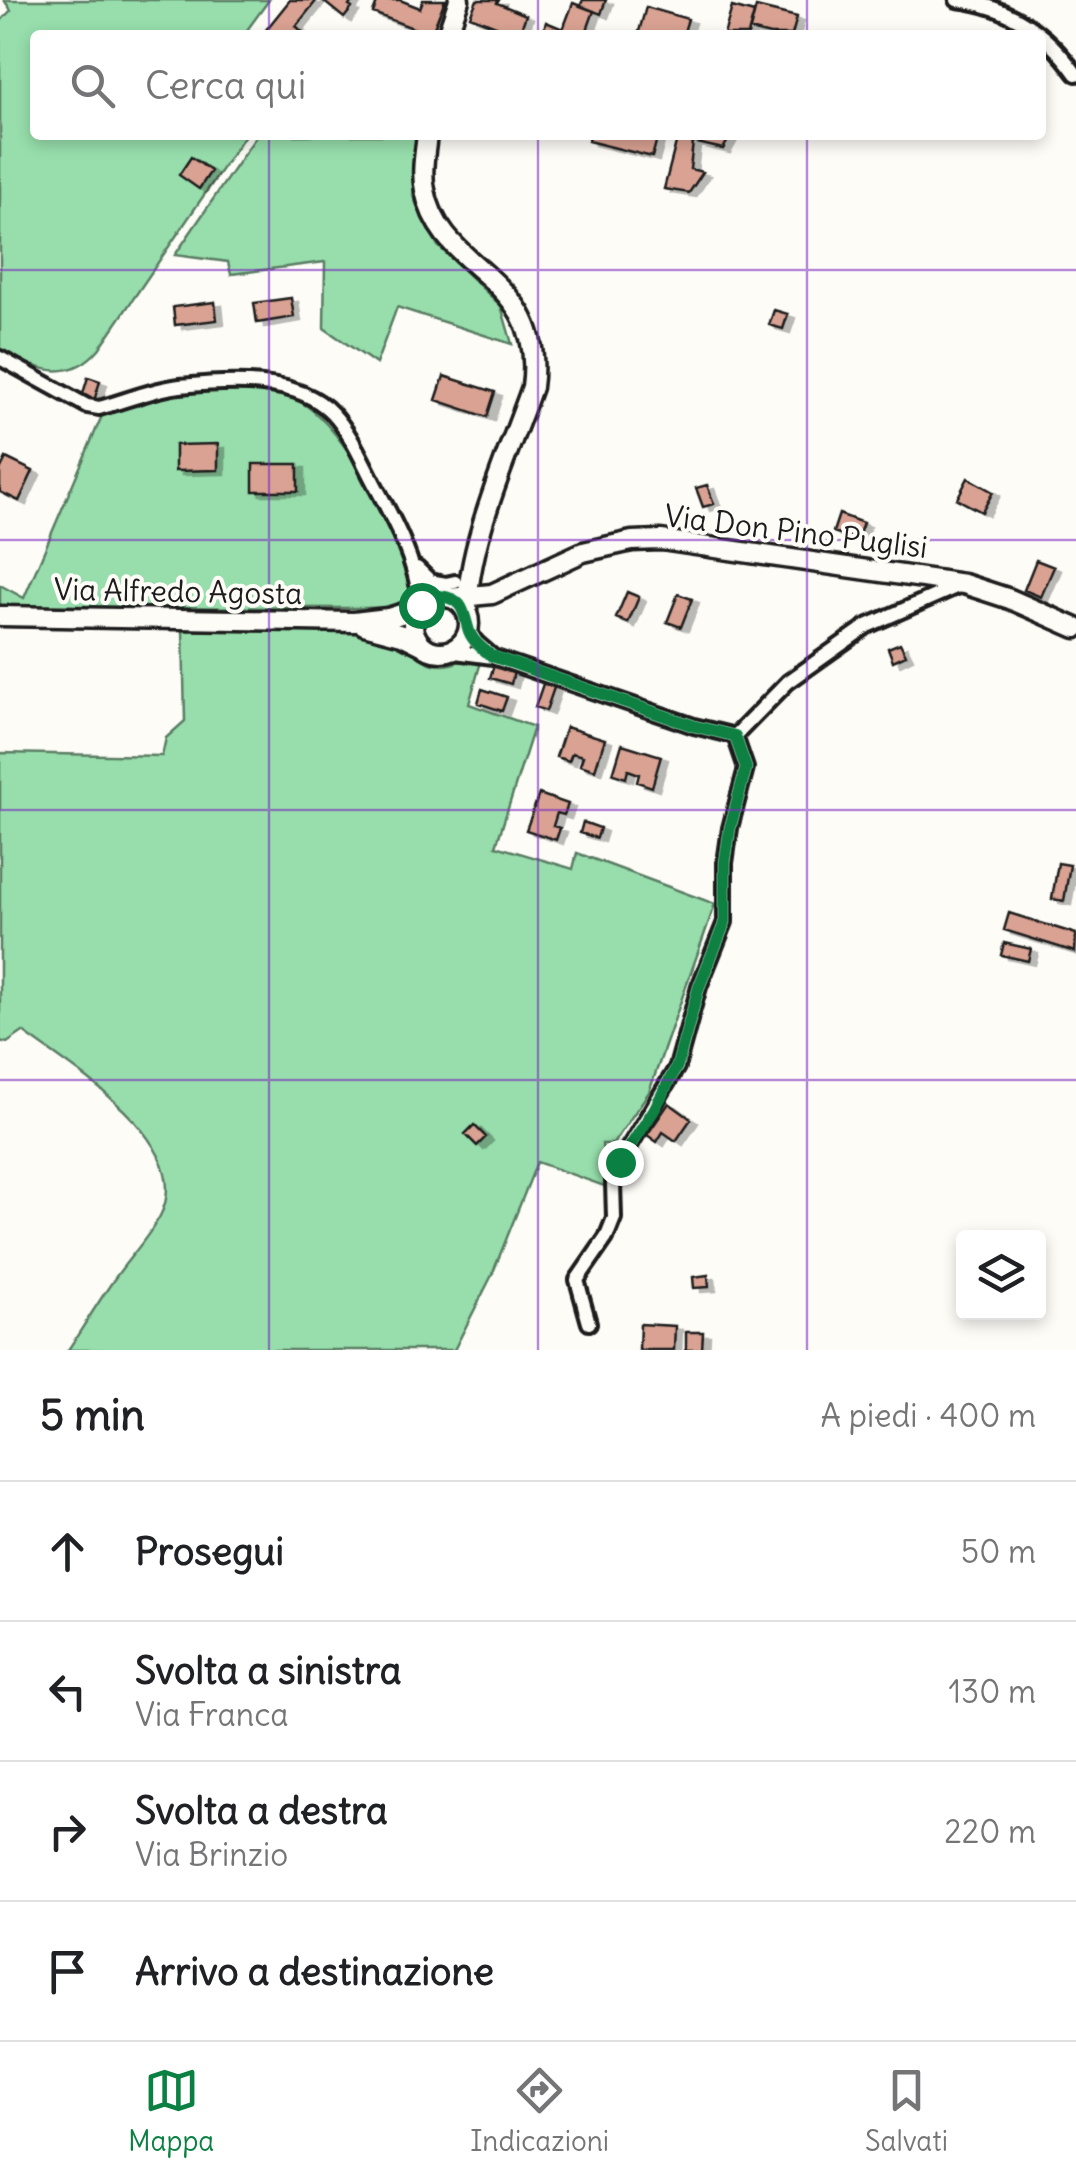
<!DOCTYPE html>
<html lang="it">
<meta charset="utf-8">
<style>
body{margin:0;font-family:Delius,sans-serif;background:#f2f2f2;color:#202124}
.controls{position:absolute;right:30px;bottom:30px;display:grid;overflow:hidden;border-radius:10px;box-shadow:0 5px 15px #0003}
.controls button{width:90px;height:90px;display:grid;place-items:center;padding:0;border:0;border-bottom:2px solid #e0e0e0;background:#fff;color:#202124;font:50px sans-serif}
.stop{position:absolute;width:30px;height:30px;margin:-22px;border:8px solid #0b8043;border-radius:50%;background:#fff}
.stop.end{background:#0b8043;border-color:#fff;box-shadow:0 2px 10px #0008}
.list{margin:0;padding:0;list-style:none}
h2{display:flex;justify-content:space-between;align-items:center;height:130px;margin:0;padding:0 40px;font-size:42px}
h2 small{font-size:32px;font-weight:400;color:#757577}
.list li{display:grid;grid-template-columns:65px 1fr auto;gap:30px;align-items:center;box-sizing:border-box;height:140px;padding:0 40px;border-top:2px solid #e0e0e0}
.list b{display:block;font-size:38px;white-space:nowrap}
.list p{margin:0;font-size:32px;white-space:nowrap;color:#757577}
.list em{font-size:32px;font-style:normal;color:#757577}
.icon{flex:none;width:55px;height:55px;fill:none;stroke:currentColor;stroke-width:2;stroke-linecap:round;stroke-linejoin:round}
.map{position:relative;flex:none;width:1076px;height:1350px;overflow:hidden}
.search{position:absolute;background:#fff;box-shadow:0 5px 15px #0003;left:30px;right:30px;top:30px;height:110px;display:flex;align-items:center;gap:25px;box-sizing:border-box;padding:0 35px;border-radius:10px;color:#757577;font-size:38px}
.sheet{height:690px;background:#fff}
nav{display:flex;justify-content:space-around;align-items:center;box-sizing:border-box;height:140px;border-top:2px solid #e0e0e0;background:#fff;font-size:28px;color:#757577}
nav a{display:grid;justify-items:center;gap:5px}
nav .on{color:#0b8043}
.map>svg:first-child{display:block}
.green{fill:#97deac;stroke:#5a7d64;stroke-width:2.5}
.building{fill:#d9a292;stroke:#1c1c1c;stroke-width:2.5;filter:url(#shadow)}
.lines{fill:none;stroke-linecap:round;stroke-linejoin:round}
.minor-casing{stroke:#1c1c1c;stroke-width:20}
.tertiary-casing{stroke:#1c1c1c;stroke-width:25}
.minor{stroke:#fdfcf7;stroke-width:12}
.tertiary{stroke:#fdfcf7;stroke-width:18}
.route{stroke:#0b8043;stroke-width:12}
.grid{fill:none;stroke:#7b2cbf;stroke-width:2.5;stroke-opacity:0.55}
.labels{text-anchor:middle;stroke-width:8;stroke-linejoin:round;paint-order:stroke}
.street-label{font-size:30px;fill:#1c1c1c;stroke:#fdfcf7}
</style>
<div class="map">
<svg width="1076" height="1350" viewBox="0 0 1076 1350">
<defs>
<filter id="shadow"><feDropShadow dx="7" dy="4" stdDeviation="0" flood-color="#0004"/></filter>
</defs>
<rect width="100%" height="100%" fill="#fdfcf7"/>
<filter id="ink" filterUnits="userSpaceOnUse"><feTurbulence type="fractalNoise" baseFrequency=".01" numOctaves="2"/><feDisplacementMap in="SourceGraphic" scale="20" xChannelSelector="R" yChannelSelector="G"/><feConvolveMatrix kernelMatrix="1 2 1 2 8 2 1 2 1" color-interpolation-filters="sRGB"/></filter>
<g filter="url(#ink)">
<path class="green" d="M4,0H269L247,30L252,35H35V135H245L99,349C68,385 36,369 0,350V22L11,10Z
M257,135H418L413,196L423,219L438,246L501,306L512,344L397,307L376,364L324,328L325,262L231,274L228,262L175,255Z
M226,391C249,391 273,389 295,399C343,421 384,516 411,563C419,608 408,605 367,608L0,607V585L24,598L104,411L173,394Z
M183,630L387,632C407,642 418,665 443,665C458,665 466,655 482,658L469,704L534,727L496,846L573,869L577,853L715,904L649,1092L613,1144H602L607,1187L537,1162L492,1275L454,1350H68C84,1326 98,1302 115,1278C129,1258 148,1238 160,1216C198,1144 71,1067 23,1032L7,1043L0,1041V753L162,756L166,738L185,721Z"/>
<path class="building" d="M290,0H317L296,26L306,35H270L265,31Z
M322,0H353L349,6L352,8L344,18Z
M378,0H400L420,8L423,0H445L431,35L373,13Z
M477,0H499L497,3L526,15L519,35L470,16Z
M583,0H606L601,14L580,6Z
M573,3L594,11L586,33L588,35H542L546,22L563,29Z
M646,7L688,19L683,35H638Z
M732,7L754,13L748,35H724Z
M756,7L797,17L792,35H770L750,30Z
M589,135H658L652,157L588,141Z
M678,135H731L723,149L693,142L690,169L703,172L689,193L664,189Z
M191,157L211,171L199,189L179,175Z
M291,298L294,317L257,323L254,303Z
M215,302L217,320L175,325L173,307Z
M774,310L788,314L783,329L769,325Z
M444,376L495,392L487,417L436,400Z
M88,377L100,381L94,401L82,397Z
M218,444V470L175,471V445Z
M6,458L33,471L19,501L0,492V470Z
M253,464H298V491H253Z
M968,478L993,492L982,512L957,499Z
M707,485L714,504L703,507L696,488Z
M839,514L863,523L857,540L833,532Z
M1036,560L1054,567L1041,597L1024,590Z
M627,592L639,597L628,623L616,618Z
M678,594L692,599L681,627L667,622Z
M900,643L906,655L893,661L888,648Z
M494,665L514,671L511,684L490,678Z
M544,681L555,685L546,711L535,707Z
M482,689L507,697L502,711L478,703Z
M566,727L605,739L595,770L580,765L583,756L572,753L569,761L556,757Z
M622,744L661,756L652,787L637,782L639,774L628,770L626,778L613,774Z
M539,794L568,804L564,815L557,813L553,826L560,828L556,840L526,830Z
M583,822L600,828L597,838L580,833Z
M1058,863L1070,865L1064,901L1052,899Z
M1009,913L1076,934L1075,952L1004,930Z
M1004,943L1031,949L1028,961L1001,955Z
M669,1103L691,1119L676,1141L663,1132L657,1142L647,1135Z
M474,1125L486,1137L477,1146L465,1134Z
M708,1275L709,1287L694,1288L693,1277Z
M640,1324L675,1326L674,1350H639Z
M686,1332H703L702,1350H686Z"/>
<g class="lines">
<defs>
<path id="minor" d="M957,0C1009,6 1046,32 1076,74
M0,358L87,406L99,408C125,401 153,389 180,386C227,381 297,376 332,413C351,433 362,461 375,485C396,524 415,560 421,605
M417,568L447,597
M429,581L446,584L455,582
M468,629L476,642L491,655
M448,651L493,657L694,726L735,736
M735,736L788,682L867,626L958,586
M589,1323L577,1280L606,1238L614,1218L613,1182L620,1162L677,1067L699,987L725,922V863L730,828L746,768L735,736"/>
<path id="tertiary" d="M447,35L459,0
M427,135C425,153 421,172 425,190C440,275 547,274 532,387C508,455 467,543 467,614
M413 624a28 28 0 1 1 56 0a28 28 0 1 1-56 0Z
M450,598L492,594L583,552L632,541L661,540L964,584L1010,599L1076,628
M0,616L354,622L388,618L417,609
M364,625L402,635L424,646"/>
</defs>
<use href="#minor" class="minor-casing"/>
<use href="#tertiary" class="tertiary-casing"/>
<use href="#minor" class="minor"/>
<use href="#tertiary" class="tertiary"/>
</g>
</g>
<g class="lines" filter="url(#ink)">
<path class="route" d="M421,605L440,596C465,599 463,613 469,631C473,642 484,650 492,656L694,726L735,736L746,768L730,828L725,862V922L699,987L677,1066L654,1110L620,1162"/>
</g>
<path class="grid" d="M269,0V35M538,0V35M807,0V35M269,135V1350M538,135V1350M807,135V1350M0,270H1076M0,540H1076M0,810H1076M0,1080H1076"/>
<g class="labels">
<g class="street-label">
<text transform="translate(796 532) rotate(7)" y="10">Via Don Pino Puglisi</text>
<text transform="translate(178 592) rotate(1)" y="10">Via Alfredo Agosta</text>
</g>
</g>
</svg>
<div class="controls">
<button><svg class="icon" aria-label="layers" viewBox="0 0 24 24"><path d="M12 4l9 5-9 5-9-5zM3 14l9 5 9-5"/></svg></button>
</div>
<div class="stop" style="left:421px;top:605px"></div>
<div class="stop end" style="left:620px;top:1162px"></div>
<div class="search"><svg class="icon" aria-label="search" viewBox="0 0 24 24"><circle cx="10" cy="10" r="6"/><path d="M15 15l6 6"/></svg>Cerca qui</div>
</div>
<section class="sheet">
<h2>5 min<small>A piedi · 400 m</small></h2>
<ul class="list">
<li><svg class="icon" aria-label="ahead" viewBox="0 0 24 24"><path d="M12 20V5M6 11l6-6 6 6"/></svg><div><b>Prosegui</b></div><em>50 m</em></li>
<li><svg class="icon" aria-label="left" viewBox="0 0 24 24"><path d="M17 20v-9H6M10 6l-5 5 5 5"/></svg><div><b>Svolta a sinistra</b><p>Via Franca</p></div><em>130 m</em></li>
<li><svg class="icon" aria-label="right" viewBox="0 0 24 24"><path d="M7 20v-9h11M14 6l5 5-5 5"/></svg><div><b>Svolta a destra</b><p>Via Brinzio</p></div><em>220 m</em></li>
<li><svg class="icon" aria-label="arrive" viewBox="0 0 24 24"><path d="M6 21V4h12l-3 4 3 4H6"/></svg><div><b>Arrivo a destinazione</b></div></li>
</ul>
</section>
<nav>
<a class="on"><svg class="icon" aria-label="map" viewBox="0 0 24 24"><path d="M3 6l6-2 6 2 6-2v14l-6 2-6-2-6 2zM9 4v14M15 6v14"/></svg>Mappa</a>
<a><svg class="icon" aria-label="directions" viewBox="0 0 24 24"><path d="M12 3l9 9-9 9-9-9zM9 14v-3h6M13 9l2 2-2 2"/></svg>Indicazioni</a>
<a><svg class="icon" aria-label="saved" viewBox="0 0 24 24"><path d="M7 4h10v16l-5-4-5 4z"/></svg>Salvati</a>
</nav>
